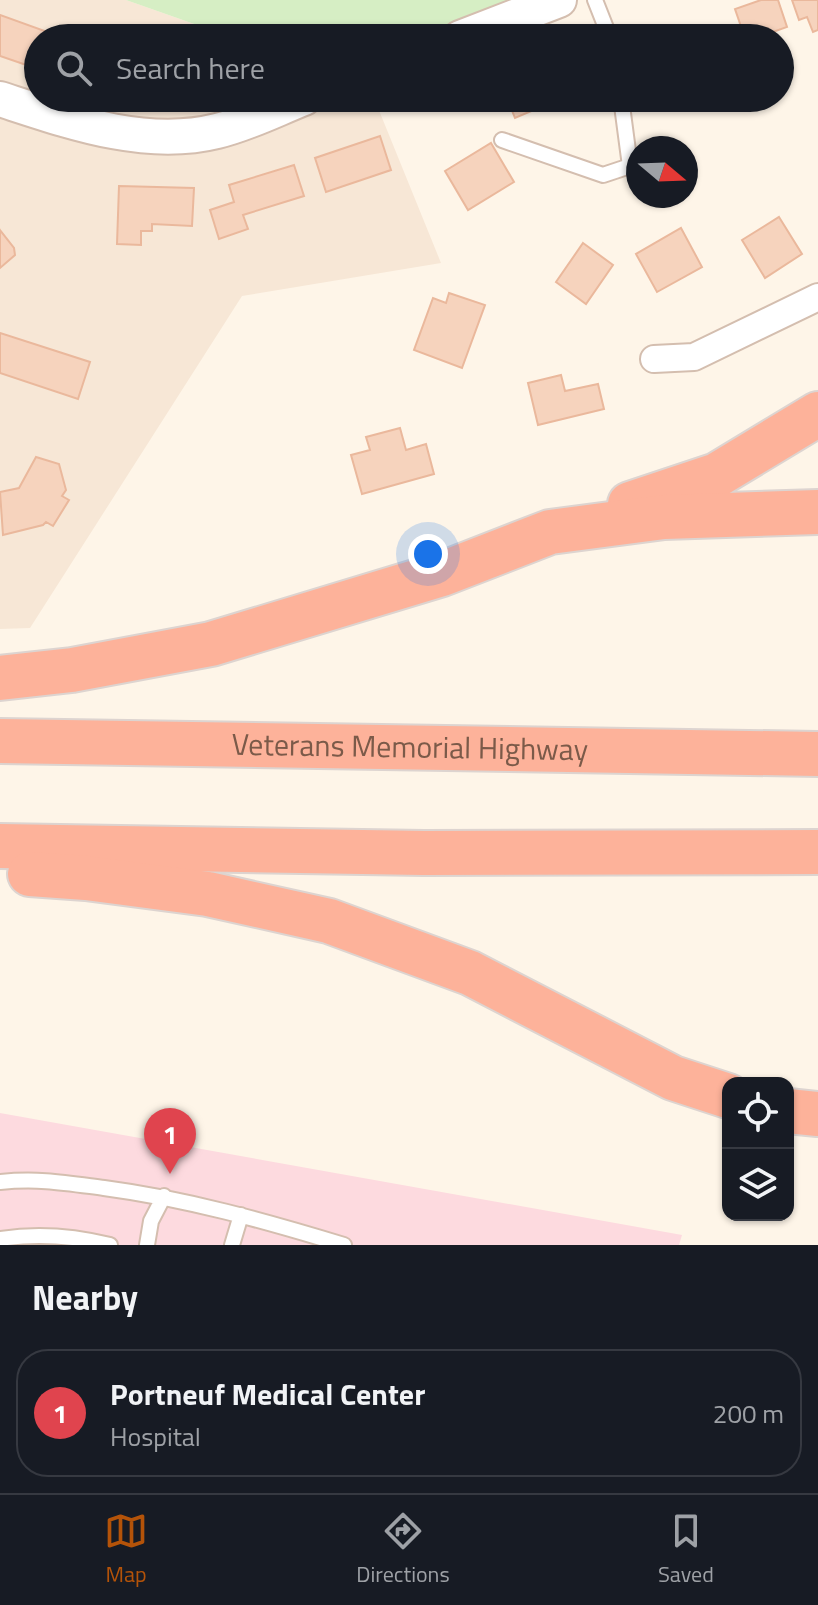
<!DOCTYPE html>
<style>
body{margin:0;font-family:"Titillium Web",sans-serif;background:#20242c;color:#f1f3f6}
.controls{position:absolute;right:24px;bottom:24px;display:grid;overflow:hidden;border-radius:16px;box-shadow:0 2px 6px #0004}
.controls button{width:72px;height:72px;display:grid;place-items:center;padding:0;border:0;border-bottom:2px solid #363941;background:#171b24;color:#f1f3f6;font:40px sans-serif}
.compass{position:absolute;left:626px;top:136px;width:72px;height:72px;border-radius:50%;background:#171b24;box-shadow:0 2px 6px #0004;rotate:109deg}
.you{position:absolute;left:428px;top:554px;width:28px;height:28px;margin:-20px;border:6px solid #fff;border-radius:50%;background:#1a73e8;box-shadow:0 0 0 12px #1a73e833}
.badge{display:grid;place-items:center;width:52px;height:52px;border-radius:50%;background:#b45309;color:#fff;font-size:26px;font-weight:700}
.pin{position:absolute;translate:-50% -66px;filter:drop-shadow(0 2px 4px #0008)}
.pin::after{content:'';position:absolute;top:42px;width:28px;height:24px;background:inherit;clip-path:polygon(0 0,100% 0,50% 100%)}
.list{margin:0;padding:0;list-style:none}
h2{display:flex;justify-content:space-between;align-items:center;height:104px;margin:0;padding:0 32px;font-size:34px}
h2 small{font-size:26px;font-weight:400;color:#9ea1a6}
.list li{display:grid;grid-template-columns:52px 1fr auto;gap:24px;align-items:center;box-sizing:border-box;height:128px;margin:0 16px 16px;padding:0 16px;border:2px solid #363941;border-radius:32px}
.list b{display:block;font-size:30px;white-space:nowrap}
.list p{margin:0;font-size:26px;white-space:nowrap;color:#9ea1a6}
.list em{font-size:26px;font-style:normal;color:#9ea1a6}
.icon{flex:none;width:44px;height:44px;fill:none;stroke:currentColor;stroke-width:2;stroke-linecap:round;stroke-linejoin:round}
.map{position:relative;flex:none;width:818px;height:1245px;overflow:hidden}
.search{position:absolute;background:#171b24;box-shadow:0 2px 6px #0004;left:24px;right:24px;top:24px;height:88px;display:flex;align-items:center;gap:20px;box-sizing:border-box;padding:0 28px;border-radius:44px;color:#9ea1a6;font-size:30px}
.sheet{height:248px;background:#171b24}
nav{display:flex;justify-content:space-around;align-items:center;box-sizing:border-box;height:112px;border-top:2px solid #363941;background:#171b24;font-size:22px;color:#9ea1a6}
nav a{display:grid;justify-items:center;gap:4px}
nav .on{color:#b45309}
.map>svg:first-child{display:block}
.residential{fill:#f7e7d6}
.medical{fill:#fddadf}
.green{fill:#d6eec4}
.building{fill:#f6d3bd;stroke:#eab89c;stroke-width:2}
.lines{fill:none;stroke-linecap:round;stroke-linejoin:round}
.service-casing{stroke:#d4beaf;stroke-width:18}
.minor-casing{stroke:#d4beaf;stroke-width:30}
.tertiary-casing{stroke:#d4beaf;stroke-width:38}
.motorway-casing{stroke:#ddd4d0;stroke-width:48}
.service{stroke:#fff;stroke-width:14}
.minor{stroke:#fff;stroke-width:26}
.tertiary{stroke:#fff;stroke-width:34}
.motorway{stroke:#fdb29a;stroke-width:44}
.labels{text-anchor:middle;stroke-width:8;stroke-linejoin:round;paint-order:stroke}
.street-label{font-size:30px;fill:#7b5a49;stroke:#fff9f0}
</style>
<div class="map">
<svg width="818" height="1245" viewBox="0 0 818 1245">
<rect width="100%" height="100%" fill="#fef5e8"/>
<path class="residential" d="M0,0H126L234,38H38V98H374L441,263L242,296L30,628L0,629Z"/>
<path class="medical" d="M0,1113L682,1235L679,1245H0Z"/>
<path class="green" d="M126,0H575L486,38H234Z"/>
<path class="building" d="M761,0H778L787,27L756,38H745L735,9Z
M792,0H818V30L813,32L807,17L799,20Z
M0,15L53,34L51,38H38V69L0,56Z
M716,28L720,38H689Z
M507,98H562L515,118Z
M380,136L391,170L326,192L315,158Z
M491,143L514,182L468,210L445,171Z
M294,165L304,196L243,215L248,229L219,239L210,210L234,202L229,185Z
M119,186L194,188L192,226L152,224V231H141V245L117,244Z
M779,217L802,254L765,278L742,240Z
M681,228L702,267L657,292L636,254Z
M0,230L14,248L15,255L0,268Z
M583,243L613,265L586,304L556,282Z
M449,293L485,305L462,368L414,350L433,298L446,303Z
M0,333L90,362L78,399L0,373Z
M561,375L565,391L598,384L604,409L538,425L528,383Z
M400,428L406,450L426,444L434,474L362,494L351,455L370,450L366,437Z
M36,457L59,464L66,490L62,496L69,500L53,526L46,522L43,525L3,535L0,492L19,488Z"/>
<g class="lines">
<defs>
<path id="service" d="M595,0L610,38
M502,140L603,175L630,166L621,98
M0,1182C39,1178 66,1183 104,1188C187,1199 265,1221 344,1245
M0,1239C37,1233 74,1236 110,1245
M147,1245L151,1221L164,1196
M232,1245L241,1215"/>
<path id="minor" d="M654,359L694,357L818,297"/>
<path id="tertiary" d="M460,38L559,0
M0,99C68,121 145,149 217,131C247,124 276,109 304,98"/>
<g id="motorway">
<path d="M630,504L717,475L818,414"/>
<path d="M0,678L72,670L211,644L442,574L550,532L664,517L818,512"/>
<path id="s1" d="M0,741L818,754"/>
<path d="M0,846L424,853L818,852"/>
<path d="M30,874L86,878L208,894L329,921L470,973L673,1078L728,1096"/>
<path d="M788,1111L818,1114"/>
</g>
</defs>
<use href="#service" class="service-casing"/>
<use href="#minor" class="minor-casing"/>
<use href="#tertiary" class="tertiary-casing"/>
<use href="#motorway" class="motorway-casing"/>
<use href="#service" class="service"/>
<use href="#minor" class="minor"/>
<use href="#tertiary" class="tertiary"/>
<use href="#motorway" class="motorway"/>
</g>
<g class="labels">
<g class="street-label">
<text dy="10" stroke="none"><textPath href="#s1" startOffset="410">Veterans Memorial Highway</textPath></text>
</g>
</g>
</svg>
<div class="controls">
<button><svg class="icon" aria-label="locate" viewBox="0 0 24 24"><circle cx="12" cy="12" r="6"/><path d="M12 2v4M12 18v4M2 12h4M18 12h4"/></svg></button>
<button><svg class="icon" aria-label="layers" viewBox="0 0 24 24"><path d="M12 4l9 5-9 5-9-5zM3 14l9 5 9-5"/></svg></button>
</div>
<svg class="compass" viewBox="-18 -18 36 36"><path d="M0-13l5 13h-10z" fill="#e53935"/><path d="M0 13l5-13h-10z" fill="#9ea1a6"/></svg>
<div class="you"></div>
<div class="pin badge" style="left:170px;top:1174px;background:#e0444e">1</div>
<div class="search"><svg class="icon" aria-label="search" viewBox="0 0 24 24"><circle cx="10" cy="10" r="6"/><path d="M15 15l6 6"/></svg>Search here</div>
</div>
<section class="sheet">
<h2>Nearby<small></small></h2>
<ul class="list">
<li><span class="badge" style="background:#e0444e">1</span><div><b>Portneuf Medical Center</b><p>Hospital</p></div><em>200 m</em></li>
</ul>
</section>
<nav>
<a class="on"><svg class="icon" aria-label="map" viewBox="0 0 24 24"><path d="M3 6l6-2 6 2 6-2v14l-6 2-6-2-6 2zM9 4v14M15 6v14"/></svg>Map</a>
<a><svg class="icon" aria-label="directions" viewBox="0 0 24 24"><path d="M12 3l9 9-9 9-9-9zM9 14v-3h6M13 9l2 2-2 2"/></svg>Directions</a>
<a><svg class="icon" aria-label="saved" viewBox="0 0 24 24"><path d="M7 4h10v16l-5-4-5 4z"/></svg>Saved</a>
</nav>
